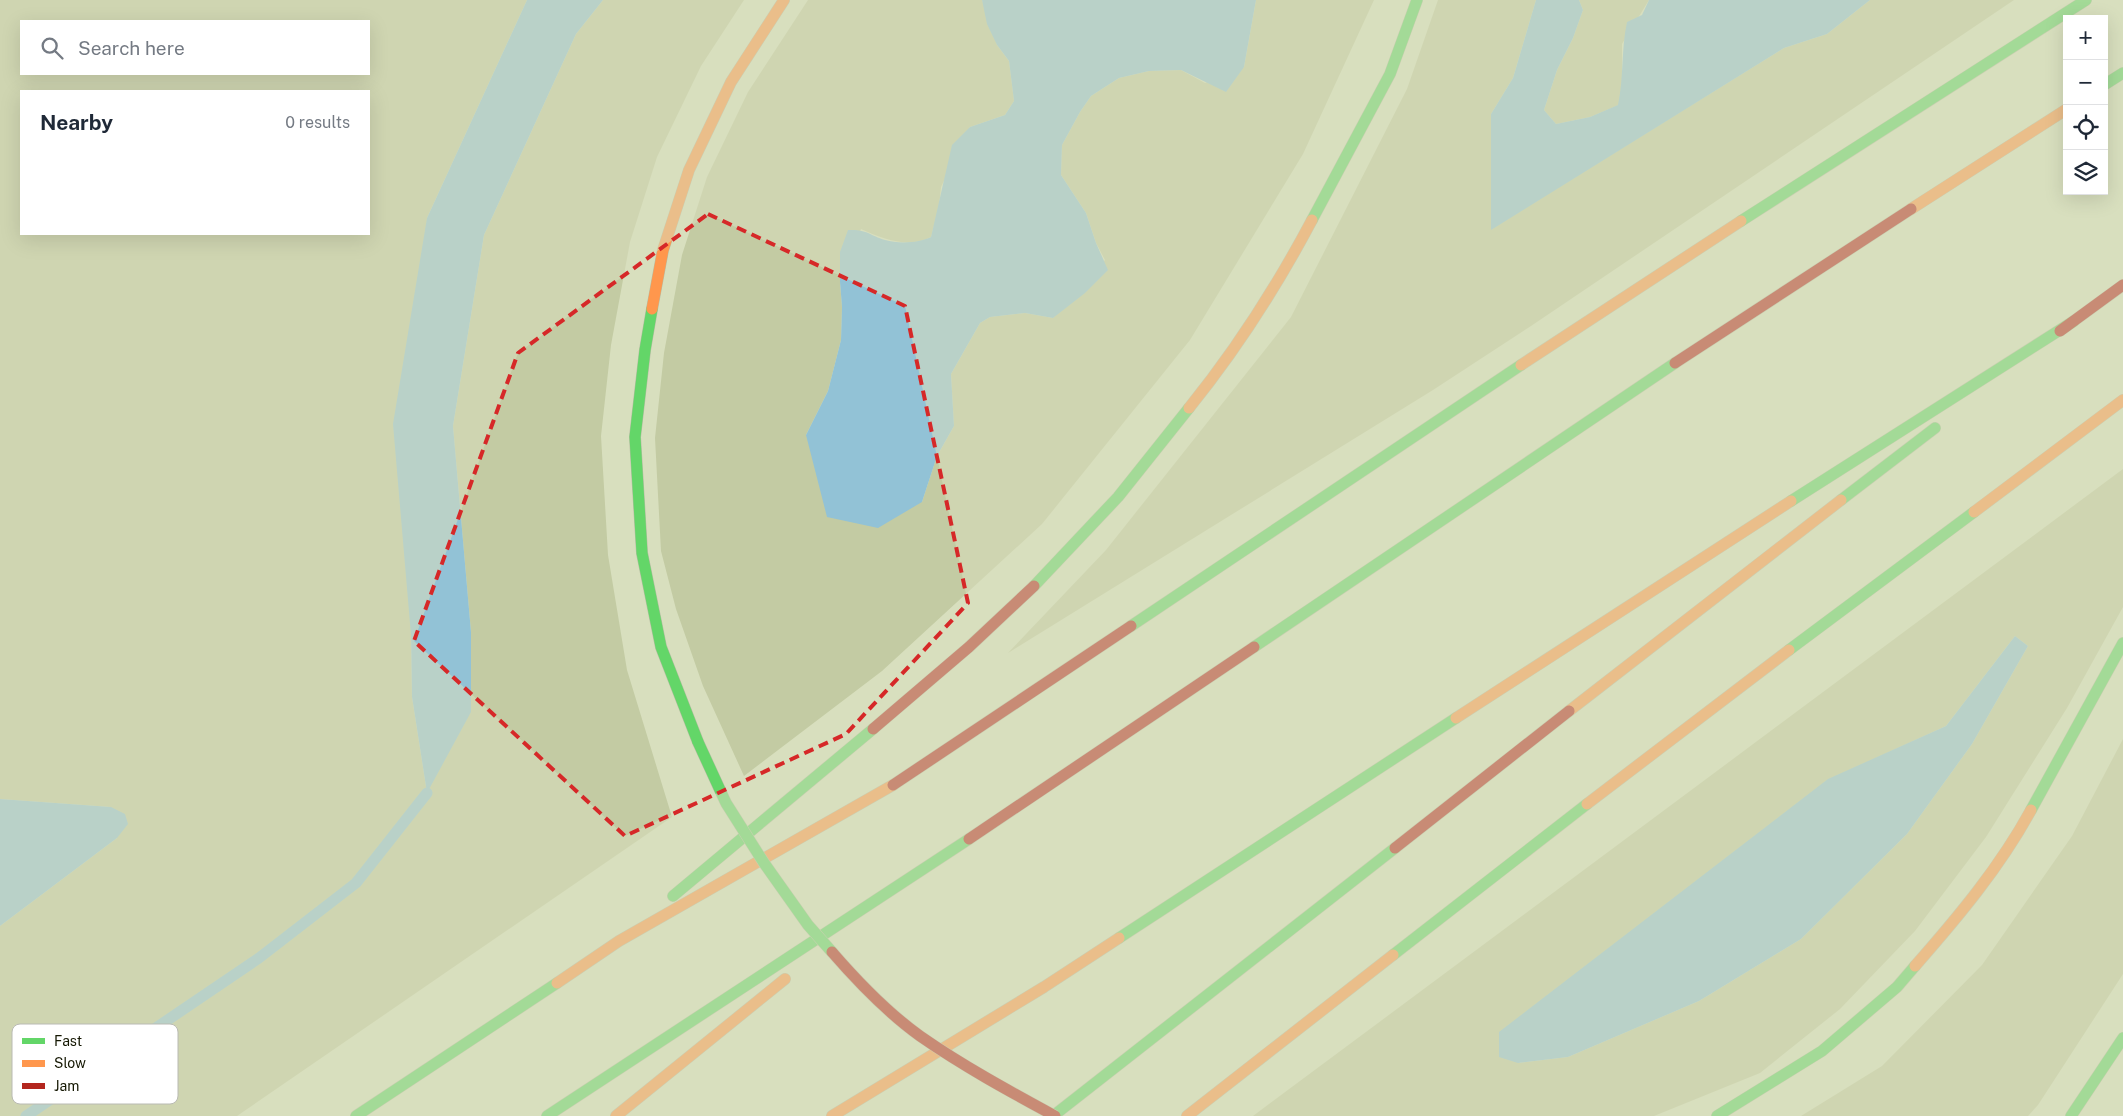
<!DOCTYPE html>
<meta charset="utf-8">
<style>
body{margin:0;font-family:"Public Sans",sans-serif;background:#f6f6f7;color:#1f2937}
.controls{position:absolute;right:15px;top:15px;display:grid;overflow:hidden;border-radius:0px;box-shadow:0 5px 20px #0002}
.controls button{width:45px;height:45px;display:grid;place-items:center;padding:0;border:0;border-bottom:1px solid #e0e1e3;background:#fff;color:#1f2937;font:25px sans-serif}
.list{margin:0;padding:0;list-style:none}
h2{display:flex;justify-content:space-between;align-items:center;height:65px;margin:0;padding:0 20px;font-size:21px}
h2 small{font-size:16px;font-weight:400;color:#747a83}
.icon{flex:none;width:28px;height:28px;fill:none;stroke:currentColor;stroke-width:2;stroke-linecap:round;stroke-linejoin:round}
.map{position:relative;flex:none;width:2123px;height:1116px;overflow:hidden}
.search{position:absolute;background:#fff;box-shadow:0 5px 20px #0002;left:20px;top:20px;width:350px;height:55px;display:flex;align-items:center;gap:12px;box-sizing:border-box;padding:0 18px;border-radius:0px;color:#747a83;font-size:19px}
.panel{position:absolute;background:#fff;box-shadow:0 5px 20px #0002;left:20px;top:90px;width:350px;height:145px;border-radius:0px}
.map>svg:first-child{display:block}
.green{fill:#c3cba3;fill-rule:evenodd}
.water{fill:#92c2d6}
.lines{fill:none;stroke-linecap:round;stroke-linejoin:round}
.stream{stroke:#92c2d6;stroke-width:11}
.fast-casing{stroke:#b7bda3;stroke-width:12}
.slow-casing{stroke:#b7bda3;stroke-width:12}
.jam-casing{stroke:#b7bda3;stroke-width:12}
.fast{stroke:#63d668;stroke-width:11}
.slow{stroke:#ff974d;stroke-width:11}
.jam{stroke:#b3261e;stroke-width:11}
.fast-bridge-casing{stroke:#b7bda3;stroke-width:12;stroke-linecap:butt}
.jam-bridge-casing{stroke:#b7bda3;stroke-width:12;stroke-linecap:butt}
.fast-bridge{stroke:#63d668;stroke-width:11}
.jam-bridge{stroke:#b3261e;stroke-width:11}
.marked{fill:none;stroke:#d62828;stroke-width:4;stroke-dasharray:10 6;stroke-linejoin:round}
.key{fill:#fff;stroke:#b9bab3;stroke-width:1}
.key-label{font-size:14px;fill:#151803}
</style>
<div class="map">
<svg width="2123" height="1116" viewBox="0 0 2123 1116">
<rect width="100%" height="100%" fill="#d8dfbe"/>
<path class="green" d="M0,0H527L427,218L411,635L412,697L427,793L471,632L453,426L484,235L576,34L603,0H744L701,66L657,157L630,242L611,345L601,436L608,555L627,670L672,817L237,1116H0V926L117,838L111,807L0,799ZM21,21H369V74H21ZM21,91H369V234H21Z
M808,0H982L997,45L1009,61L1014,101L1005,115L970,127L941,187L939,207L931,237C909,249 883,239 861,229L840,282L842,307L841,340L828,391L806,435L922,502L937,456L954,426L951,374L980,323L990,317L1025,313L1053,318L1105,260L1096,243L1086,213L1061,175L1062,145L1080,112L1091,96L1119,78L1149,71L1181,70L1205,83L1244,67L1256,0H1374L1303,154L1190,340L1042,524L882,671L744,776L703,686L676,609L661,551L655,438L664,353L682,255L707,177L748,92Z
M1438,0H1536L1513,78L1491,114V229L1784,48L1827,34L1870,0H2014L1531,326L1433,390L1008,653L1106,550L1291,317L1407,89Z
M1579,0H1649L1622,44V87L1619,105L1590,117L1556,124L1544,110L1557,70L1573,38L1583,10Z
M2123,469V607L2067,708L1986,837L1915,931L1840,1009L1760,1073L1654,1116H1253ZM2015,636L2028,646L1972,744L1907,834L1801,939L1699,1001L1568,1057L1518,1063L1828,780L1946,726Z
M2123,739V974L2038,1105L2028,1116H1801L1882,1066L1982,965L2072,836Z"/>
<path class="water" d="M527,0H603L576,34L484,235L453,426L471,632V712L427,793L412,697L411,635L393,424L427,218Z
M982,0H1256L1244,67L1226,92L1181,70L1149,71L1119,78L1091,96L1080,112L1062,145L1061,175L1086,213L1096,243L1108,270L1085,293L1053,318L1025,313L990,317L980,323L951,374L954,426L937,456L922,502L878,528L827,517L806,435L828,391L841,340L842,307L840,282V252L848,230C867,229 869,235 885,240C899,244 919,243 931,237L952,145L970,127L1005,115L1014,101L1009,61L997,45L987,24Z
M1536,0H1579L1583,10L1573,38L1557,70L1544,110L1556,124L1590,117L1618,105C1624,77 1621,50 1627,22L1642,15L1649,0H1870L1827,34L1784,48L1491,230V114L1513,78Z
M2015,636L2028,646L1972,744L1907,834L1801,939L1699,1001L1568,1057L1518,1063L1499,1057V1032L1828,779L1946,726Z
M0,799L111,807L125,814L128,824L117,838L0,926Z"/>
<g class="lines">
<path class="stream" d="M26,1116L259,958L356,883L427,793"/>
<defs>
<path id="fast" d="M2104,85L2123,73
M1312,220L1390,74L1417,0
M1741,221L2086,0
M652,309L645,350L635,437L642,553L661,647L698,742
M1841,500L1935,428
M1791,501L2074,321
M1034,586L1118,497L1189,408
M1131,626L1521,365
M1254,647L1675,363
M1789,650L1974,512
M2031,810L2123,643
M673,896L873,729
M1119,938L1456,718
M1393,955L1587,804
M356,1116L557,983
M547,1116L969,839
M1053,1116L1395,848
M1717,1116L1822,1051L1897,987L1915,966
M2071,1116L2123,1038"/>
<path id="slow" d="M1911,209L2067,109
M652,309L663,250L689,170L731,82L784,0
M1521,365L1741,221
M1189,408C1236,350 1277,286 1312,220
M1974,512L2123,400
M1569,711L1841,500
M1456,718L1791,501
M1587,804L1789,650
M1915,966C1958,917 2000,867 2031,810
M557,983L619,941L893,785
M616,1116L785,979
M832,1116L1044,987L1119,938
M1187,1116L1393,955"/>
<path id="jam" d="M2060,331L2123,285
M1675,363L1911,209
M873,729L969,647L1034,586
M893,785L1131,626
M969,839L1254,647
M1395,848L1569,711"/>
</defs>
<use href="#fast" class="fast-casing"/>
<use href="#slow" class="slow-casing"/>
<use href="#jam" class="jam-casing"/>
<use href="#fast" class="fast"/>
<use href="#slow" class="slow"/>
<use href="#jam" class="jam"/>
<defs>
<path id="fast-bridge" d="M698,742L726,803L764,863L808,925L832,952"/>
<path id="jam-bridge" d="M832,952C858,982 888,1013 920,1036C963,1066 1009,1091 1055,1116"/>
</defs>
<use href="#fast-bridge" class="fast-bridge-casing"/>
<use href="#jam-bridge" class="jam-bridge-casing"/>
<use href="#fast-bridge" class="fast-bridge"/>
<use href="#jam-bridge" class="jam-bridge"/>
</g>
<path d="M0 0H2123V1116H0ZM708,214L905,306L968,603L846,734L625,836L414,641L518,353Z" fill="#d8dfbe" fill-opacity=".55" fill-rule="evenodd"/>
<path class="marked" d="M708,214L905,306L968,603L846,734L625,836L414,641L518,353Z"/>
<rect x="12" y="1024" width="166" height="80" rx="8" class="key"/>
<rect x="22" y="1038" width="23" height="6" fill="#63d668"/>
<rect x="22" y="1060" width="23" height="7" fill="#ff974d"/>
<rect x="22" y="1083" width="23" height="6" fill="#b3261e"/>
<g class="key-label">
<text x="54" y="1046">Fast</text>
<text x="54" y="1068">Slow</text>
<text x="54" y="1091">Jam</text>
</g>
</svg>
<div class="controls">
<button>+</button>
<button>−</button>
<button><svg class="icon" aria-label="locate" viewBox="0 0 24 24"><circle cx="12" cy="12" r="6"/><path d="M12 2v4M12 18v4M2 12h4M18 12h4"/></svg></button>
<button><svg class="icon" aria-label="layers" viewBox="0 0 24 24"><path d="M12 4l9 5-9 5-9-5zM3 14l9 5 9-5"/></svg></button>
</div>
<div class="search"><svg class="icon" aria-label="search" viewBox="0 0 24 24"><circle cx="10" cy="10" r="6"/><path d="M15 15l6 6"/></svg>Search here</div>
<section class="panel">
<h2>Nearby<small>0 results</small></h2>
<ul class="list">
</ul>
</section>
</div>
